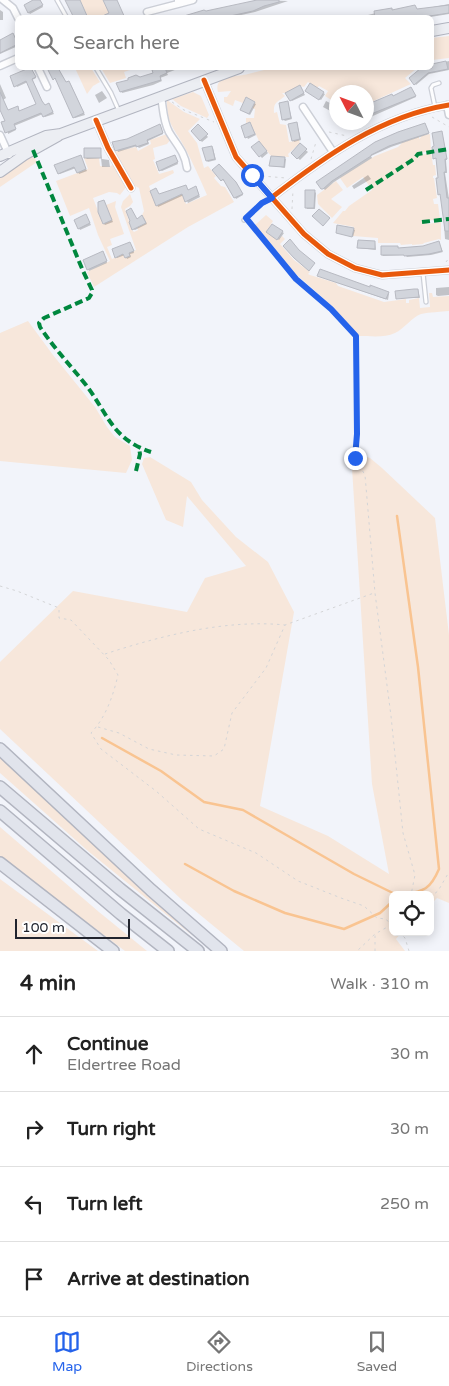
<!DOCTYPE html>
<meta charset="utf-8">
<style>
body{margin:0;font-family:"Varela Round",sans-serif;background:#f2f2f2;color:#222}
.controls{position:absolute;right:15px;bottom:15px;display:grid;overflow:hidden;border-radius:8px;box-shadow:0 2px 12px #0003}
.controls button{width:45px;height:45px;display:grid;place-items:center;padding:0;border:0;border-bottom:1px solid #e0e0e0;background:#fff;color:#222;font:25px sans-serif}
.compass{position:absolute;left:329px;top:85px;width:45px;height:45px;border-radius:50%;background:#fff;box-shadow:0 2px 12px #0003;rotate:312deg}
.scale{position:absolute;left:15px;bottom:12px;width:115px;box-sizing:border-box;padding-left:5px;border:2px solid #21242e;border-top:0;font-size:14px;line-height:18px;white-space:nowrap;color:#21242e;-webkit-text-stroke:4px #fff;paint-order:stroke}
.stop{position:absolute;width:15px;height:15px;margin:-11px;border:4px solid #2563eb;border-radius:50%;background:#fff}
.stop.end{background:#2563eb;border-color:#fff;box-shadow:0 1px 5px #0008}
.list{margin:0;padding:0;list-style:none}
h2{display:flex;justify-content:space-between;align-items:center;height:65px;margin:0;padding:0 20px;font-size:21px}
h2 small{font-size:16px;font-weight:400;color:#767676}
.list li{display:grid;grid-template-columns:32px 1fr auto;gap:15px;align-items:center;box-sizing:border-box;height:75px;padding:0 20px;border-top:1px solid #e0e0e0}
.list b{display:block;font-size:19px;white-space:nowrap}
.list p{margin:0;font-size:16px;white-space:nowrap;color:#767676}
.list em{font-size:16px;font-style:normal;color:#767676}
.icon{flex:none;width:28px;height:28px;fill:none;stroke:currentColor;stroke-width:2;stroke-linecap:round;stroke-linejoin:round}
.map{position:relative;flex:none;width:449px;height:951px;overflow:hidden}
.search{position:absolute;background:#fff;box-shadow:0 2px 12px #0003;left:15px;right:15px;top:15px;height:55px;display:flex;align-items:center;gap:12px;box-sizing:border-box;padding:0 18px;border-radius:8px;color:#767676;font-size:19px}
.sheet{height:365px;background:#fff}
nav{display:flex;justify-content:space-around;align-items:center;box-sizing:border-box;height:70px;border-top:1px solid #e0e0e0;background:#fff;font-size:14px;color:#767676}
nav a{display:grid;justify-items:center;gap:2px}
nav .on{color:#2563eb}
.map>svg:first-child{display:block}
.green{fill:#f7e7db}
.shadow{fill:#0003}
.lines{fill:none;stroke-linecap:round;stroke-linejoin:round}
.stream{stroke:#f9c491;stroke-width:2.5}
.building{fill:#d2d5dc;stroke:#b8bac2}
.lane-casing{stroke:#cccfd7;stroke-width:5.5}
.street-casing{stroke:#cccfd7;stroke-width:9}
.primary-casing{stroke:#b2b5c0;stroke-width:12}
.highway-casing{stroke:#b2b5c0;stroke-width:14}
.path{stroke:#d4d5d7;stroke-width:1;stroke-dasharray:2.5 4;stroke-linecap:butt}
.lane{stroke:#fdfdfe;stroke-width:3}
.street{stroke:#fdfdfe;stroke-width:6}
.primary{stroke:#eceef3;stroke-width:10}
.highway{stroke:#e1e4ec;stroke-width:11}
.quiet{stroke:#00873e;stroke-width:4;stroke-dasharray:8 4;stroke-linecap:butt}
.cycleway-casing{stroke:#fff;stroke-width:8}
.cycleway{stroke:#e8590c;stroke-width:5}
.route{stroke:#2563eb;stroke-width:6}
</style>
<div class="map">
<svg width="449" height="951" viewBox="0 0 449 951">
<rect width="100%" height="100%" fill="#f2f4fa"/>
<path class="green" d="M80,0H103L109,13L98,17H88Z
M449,36V58L432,60V38Z
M75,68H91L100,82L93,86L87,94Z
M101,68H136L124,72L126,78L110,83Z
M272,68H417L405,78L411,84L367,104L366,92H336V103L325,96L328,91L319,86L317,88L308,82L304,87L300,86L285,93H282L285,96C278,102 273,102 274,113L277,112L280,124L286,125L289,142L299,140L300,143L288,154L289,157L271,156L259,141L250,122L246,123V118H254L255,109L252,108L255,102L246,97L243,103L235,100L233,106L224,102V97H227L231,91L218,92C213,74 238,77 248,74C256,72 264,70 272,68Z
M193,92L201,96L209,115L207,118L181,106L172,99Z
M167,100L184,112L200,119L188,131L197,143L204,168L208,166L216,176L214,178L221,186L225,187L234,202L188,227L94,287L87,272L110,261L98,235L89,208L70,216L56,181L88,169L84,158H99L100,166L109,167L114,164L127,186L120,195L117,193L109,192L93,198L103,224L112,220L106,205L116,201L115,207L124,234L110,239L112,245L107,247L112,259L123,254L125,258L130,256L129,253L136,250L121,207L123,201L130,194L133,202L130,206L125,209L132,230L134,232L138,230L137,227L146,222L142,215L144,211L139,188L133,185L114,152L136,147L138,151L151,144L150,140L167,134L171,139L167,144L153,148L155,159L153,160L159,174L173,170L174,173L149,186L156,206L182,194L186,204L207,195C200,179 193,163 185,148C175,129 166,124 167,100Z
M430,134L431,151L420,153V155L431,153L433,165H435L436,175L433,176V178H434L437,198L433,199L434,204H438L440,219L426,221L427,224L441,222V240L439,239L424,243L423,244L412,245V244L401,245L400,243H378V238L353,236L354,227L333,223L343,211H345L349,206L372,190L363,177L347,188L340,178L375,156L398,147L402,143L419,137V139L422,136Z
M31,157L35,158L37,162L0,187V176L24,160Z
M336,181L343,190L331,199L342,207L332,218L318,204L317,195Z
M266,215L273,221L266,232L278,240L282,236L285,239L280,244L294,260L310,272L308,274L310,275L336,283L338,286L384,302L406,299V303H409V300L419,298L420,308L430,307L429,293H432L433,297L449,296V311C440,312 430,312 421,314C412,317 404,329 395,333C385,338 370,336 359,336L331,305L288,267L254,226Z
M28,321L53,355L95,407L107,427L115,437L130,446L132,460L126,473L0,461V333Z
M351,452L370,458L382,468L435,518L449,635V903L437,898L430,905V895H393V932H402L396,939L405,951H244L182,900L0,729V662L73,591L187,612L205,578L246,566L187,496L183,527L166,520L142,464L144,458L150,457L191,482L202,500L236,537L268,562L294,612L260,806L328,836L389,874L372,784Z
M0,756L194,937L88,851L0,773Z
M0,827L99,912L147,951H125L0,857Z
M0,879L98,951H0Z"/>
<path class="shadow" d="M36,0H40L43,7L30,14L29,13Z
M259,0L288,1L255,12L228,18H181Z
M449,4V14L424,18H356L392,9L393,11L417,10Z
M0,10L3,12V20H0Z
M13,35L18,42V46L0,54V41Z
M449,61V70L429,74L416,85L410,78L423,68H432V65Z
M31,68L36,78L32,80L43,104L45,106H50L54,114L45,117L43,114L14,126L16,130L8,134L7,121L0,108V84L6,98L3,100L8,111L18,108L20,112L37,105L28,82L17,87L11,77Z
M49,68H58L66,83H70L85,115L75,118L74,117L57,79H54Z
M163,68H180L167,73L168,75L160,78L162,81L153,85L122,93L121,91L140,78L155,73L154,71Z
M301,88L305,95L292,101L291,100Z
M411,88L416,97L366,119V107L393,97Z
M102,91L107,98L99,103L95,95Z
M308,92L323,93L325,94L321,100Z
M326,101L336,106V114L323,107Z
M254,103L256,104L250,115L243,111Z
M288,103L292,119L285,121L284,120Z
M342,122H359L344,125Z
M297,123L301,140L294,142L293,140Z
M251,125L256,135L248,139L247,137Z
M425,125L429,134L391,147L371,156L372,158L334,182L325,190L317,182Z
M198,126L208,137L202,142L192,131Z
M161,127L163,134L148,141L149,144L139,148L137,146L118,152L117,150L127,140Z
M441,132L447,160H446L447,173H445L449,199V240L445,239L442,195L439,194L437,159L435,158Z
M258,142L268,153L262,158L253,147Z
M300,145L308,152L300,160L292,153Z
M213,148L216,160L208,162L207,161Z
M100,149L102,159L109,160L110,167H102L101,158L87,159L85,157Z
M81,156L87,171L79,174L76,168L60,174L59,173Z
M175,156L178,164L162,171L160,170Z
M284,158L286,159L285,168L271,165Z
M214,170L237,184L243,195L236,199L225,180L223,181Z
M368,175L371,179L354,189L352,186Z
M197,189L200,197L188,203L184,195L158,207L157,205L160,196Z
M315,192L316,193L315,209H307L306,207Z
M104,201L113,222L105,225L104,224Z
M87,217L91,225L80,230L75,221Z
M144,218L147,224L135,230L133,229L137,220Z
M353,229L355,230L353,237L337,233Z
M282,232L284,233L279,240L269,233Z
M375,242L376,250L359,248Z
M439,243L443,252L431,255L407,257L405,255L383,256L382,255L398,247L399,249L424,247Z
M131,245L134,253L130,254L131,257L127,259L125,255L117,258L116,257Z
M104,254L107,263L89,271L85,261Z
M319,276L388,293L389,294L388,300Z
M449,287V295L438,296L436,295V288Z
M418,290L420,298H397Z"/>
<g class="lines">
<path class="stream" d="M397,516L418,667L439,869C430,890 424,891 403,895
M102,738L161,771L204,802L243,810L354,874L397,895
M185,864L234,891L285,913L344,929L380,913L393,901"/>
</g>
<path class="building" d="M33,0H40L43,5L28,13L24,5Z
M65,0H80L88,18H74Z
M103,0H117L125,18H98L109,13Z
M257,0H279V2L264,6L253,11L221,18H184V16L204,10L206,11Z
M415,5L417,9L449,5V13L416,18H375L374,11L392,8V10Z
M13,33L18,44L0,53V40Z
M446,61L448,69L428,73L414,85L409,78L421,68H432V64Z
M29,68H31L36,77L32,79L42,101L45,105L49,103L53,112L43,117L41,113L14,124L16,129L5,133L1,122L5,121L0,110V92L8,110L18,106L19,111L36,104L26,81L14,87L10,76Z
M47,68H58L66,82L69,81L84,113L73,118L55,78L53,80Z
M159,68H165L167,73L160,76L161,80L120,92L116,83L128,80V78L136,75L140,77L153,73L152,70Z
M310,83L324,92L319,100L305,91Z
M300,85L304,93L290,101L285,93Z
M411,87L416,96L366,116V105L392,94L393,96Z
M246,97L255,102L249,114L240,110Z
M288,101L291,118L282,120L279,103Z
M250,122L255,134L245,138L241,126Z
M297,122L300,139L292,141L288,124Z
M425,123L429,133L389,146L371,155V156L332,181L323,189H321L316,182L375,142L398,132Z
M160,124L163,133L147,140L148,143L136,147V145L115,151L112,142L127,139Z
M198,124L208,134L200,141L191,131Z
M442,131L447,159H445L446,172H444L447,198H449V231H445L440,194L438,195L436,178H438L436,158L433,159L432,147L434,146L432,133Z
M259,141L267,151L259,157L251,147Z
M300,143L307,149L297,159L291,153Z
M212,146L215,159L206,161L202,148Z
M84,148H101V158H84Z
M81,155L86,169L77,173L74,167L58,174L54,165Z
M175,155L178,162L159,171L156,162Z
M271,156L285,157L284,167L269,166Z
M219,164L236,182L243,194L234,198L223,179L221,181L212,170Z
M186,185L188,190L196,186L199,195L185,202L182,194L156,206L150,191L156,188L159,194Z
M305,190H315L314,208H305Z
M104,200L112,220L103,224L98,212V202Z
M131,208L137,219L142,215L146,223L132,230L129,222L130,221L126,211Z
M319,209L330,218L323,226L312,216Z
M86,214L90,223L78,229L74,220Z
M272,224L283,231L277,240L266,232Z
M337,225L354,228L352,237L336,233Z
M290,239L299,250L315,263L309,271L294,258L283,246Z
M358,240L375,241V249L357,248Z
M439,241L442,251L429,254L404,256V255H381V246H398V248L423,246Z
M130,242L134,251L129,253L130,256L125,258L123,254L115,258L112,249Z
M103,251L107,261L87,270L83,260Z
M320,269L370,287V285L389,292L386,299L317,276Z
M414,289H418L419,297L396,299L395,291Z"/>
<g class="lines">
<defs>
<path id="lane" d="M57,0L67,18
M96,68L111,93L119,111
M435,107L431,88L433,85L439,83
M244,220L262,203L271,198
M423,273L426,302"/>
<path id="street" d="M3,0L13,8L18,18
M178,1V4L193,0
M147,12L178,4
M0,66L18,58
M38,68L47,87
M204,80L236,157L304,234L328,254L355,268L382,275L449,270
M161,96C163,107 163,121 169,132C176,144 185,152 187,168
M447,105L449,115
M303,107L333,152
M96,120L108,148L131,188
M0,135L9,155
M271,198C325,156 381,116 449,105"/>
<path id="primary" d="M432,31L449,28
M0,156L46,136L61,134L239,68
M0,172L24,155L58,136"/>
<path id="highway" d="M0,749L151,890L221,951
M0,787L120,889L198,951
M0,811L121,914L168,951
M0,863L113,951"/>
</defs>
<use href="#lane" class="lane-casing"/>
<use href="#street" class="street-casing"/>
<use href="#primary" class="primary-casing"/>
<use href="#highway" class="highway-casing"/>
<path class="path" d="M172,102L184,110L214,122
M432,117L449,127
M329,132L347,136
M311,159L316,142
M262,176L286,178
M292,209L293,190
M249,223L296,279L331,309L355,336L357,434L355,458L365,475L375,593L391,716L403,833L415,875L411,895
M446,262L449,258
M0,586L17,591L59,608V618L71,620L109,660L118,675C113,696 106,717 91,733L101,749L156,791L199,829L256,853L298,881L341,898L364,906L377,918L386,919L391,925L375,934L357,951
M105,654C160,636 226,619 285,625
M98,727L119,733L149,749L176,755L214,756L224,749L232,713L266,668L285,625L374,593
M430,897L438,891L449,872
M393,922L391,925L393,927
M399,932L405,938L409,951
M375,951V934"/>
<use href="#lane" class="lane"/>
<use href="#street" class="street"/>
<use href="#primary" class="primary"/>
<use href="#highway" class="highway"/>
<path class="quiet" d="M33,150L83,271L92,290V293L89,298L44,318L39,323L40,327C54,348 70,365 86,385C108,414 112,439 151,452
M366,190L414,159L418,154L449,149
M422,222L449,219
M136,471L140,454L139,448"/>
<defs>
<path id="cycleway" d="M204,80L236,157L304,234L328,254L355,268L382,275L449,270
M96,120L108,148L131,188
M271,198C325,156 381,116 449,105"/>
</defs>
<use href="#cycleway" class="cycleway-casing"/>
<use href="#cycleway" class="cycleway"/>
</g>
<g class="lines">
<path class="route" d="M252,175L272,198L262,203L246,218L296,279L331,309L356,336L357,434L355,458"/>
</g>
</svg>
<div class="controls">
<button><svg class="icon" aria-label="locate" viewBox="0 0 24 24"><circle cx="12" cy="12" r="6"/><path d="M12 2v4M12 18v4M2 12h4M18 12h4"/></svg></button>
</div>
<svg class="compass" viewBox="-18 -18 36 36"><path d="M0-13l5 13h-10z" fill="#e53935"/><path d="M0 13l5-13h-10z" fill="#767676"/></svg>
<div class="scale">100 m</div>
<div class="stop" style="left:252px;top:175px"></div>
<div class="stop end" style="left:355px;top:458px"></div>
<div class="search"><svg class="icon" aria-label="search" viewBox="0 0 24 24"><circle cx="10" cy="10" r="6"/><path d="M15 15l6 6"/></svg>Search here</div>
</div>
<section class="sheet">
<h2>4 min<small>Walk · 310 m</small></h2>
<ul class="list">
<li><svg class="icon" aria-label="ahead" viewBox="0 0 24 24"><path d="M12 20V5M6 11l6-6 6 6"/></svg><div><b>Continue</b><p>Eldertree Road</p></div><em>30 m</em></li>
<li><svg class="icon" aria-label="right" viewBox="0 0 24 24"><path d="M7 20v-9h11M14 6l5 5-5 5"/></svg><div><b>Turn right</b></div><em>30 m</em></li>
<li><svg class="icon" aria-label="left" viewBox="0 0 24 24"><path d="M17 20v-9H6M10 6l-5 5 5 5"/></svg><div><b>Turn left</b></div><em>250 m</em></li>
<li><svg class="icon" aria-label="arrive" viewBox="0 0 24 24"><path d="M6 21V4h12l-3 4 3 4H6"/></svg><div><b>Arrive at destination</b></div></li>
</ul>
</section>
<nav>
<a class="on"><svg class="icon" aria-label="map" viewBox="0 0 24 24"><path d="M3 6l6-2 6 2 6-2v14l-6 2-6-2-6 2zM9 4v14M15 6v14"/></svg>Map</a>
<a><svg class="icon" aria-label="directions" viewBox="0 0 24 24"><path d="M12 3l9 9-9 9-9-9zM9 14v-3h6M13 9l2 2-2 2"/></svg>Directions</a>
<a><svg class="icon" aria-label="saved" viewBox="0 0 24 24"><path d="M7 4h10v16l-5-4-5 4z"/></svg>Saved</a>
</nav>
